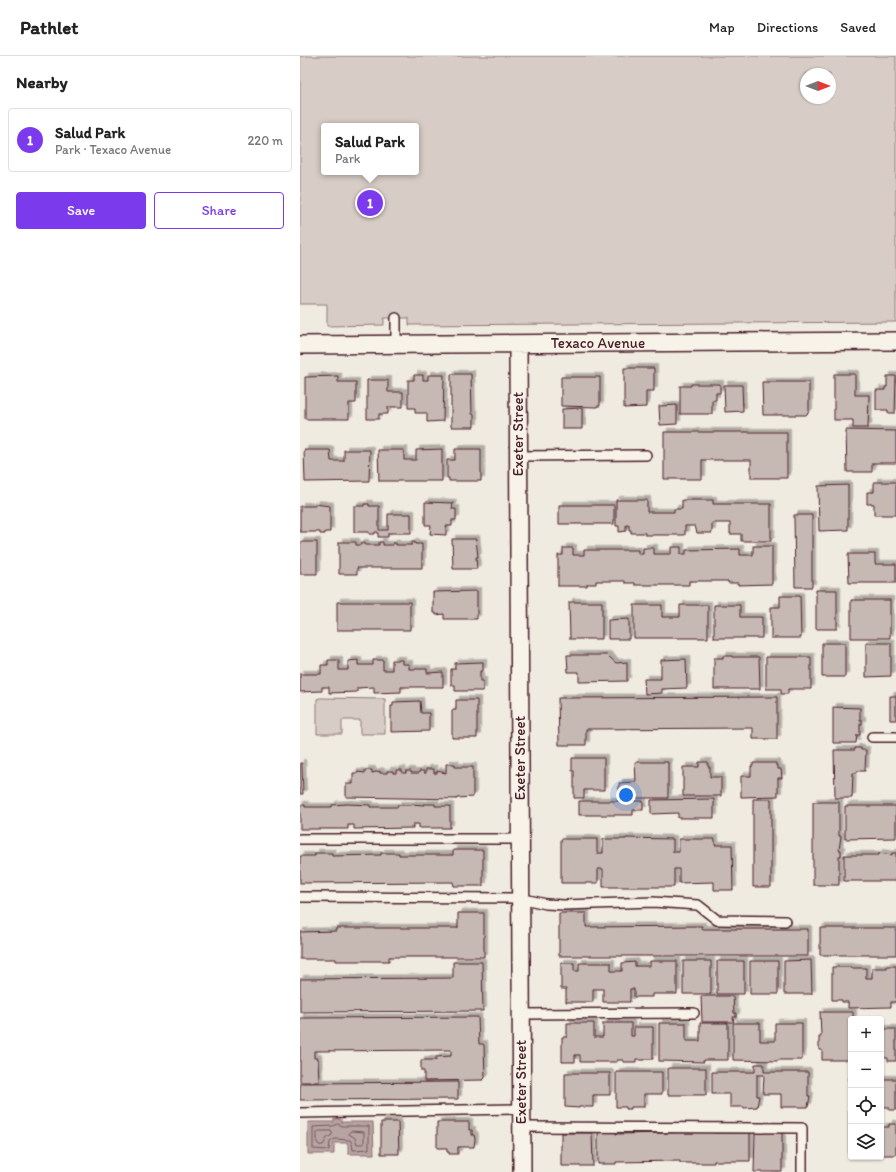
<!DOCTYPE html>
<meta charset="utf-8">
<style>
body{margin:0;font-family:Itim,sans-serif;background:#f6f6f6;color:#222}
.controls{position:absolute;right:12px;bottom:12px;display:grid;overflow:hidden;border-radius:4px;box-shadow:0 1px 3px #0004}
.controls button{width:36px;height:36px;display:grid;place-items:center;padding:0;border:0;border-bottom:1px solid #e0e0e0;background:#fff;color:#222;font:20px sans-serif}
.compass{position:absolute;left:500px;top:12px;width:36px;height:36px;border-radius:50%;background:#fff;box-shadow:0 1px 3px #0004;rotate:90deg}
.you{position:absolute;left:326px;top:739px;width:14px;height:14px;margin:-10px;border:3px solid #fff;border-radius:50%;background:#1a73e8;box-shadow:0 0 0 6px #1a73e833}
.badge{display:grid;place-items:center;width:26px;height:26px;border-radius:50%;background:#7c3aed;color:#fff;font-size:13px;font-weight:700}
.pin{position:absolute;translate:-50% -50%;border:2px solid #fff;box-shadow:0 1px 4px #0006}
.popup{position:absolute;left:21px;top:67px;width:98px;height:52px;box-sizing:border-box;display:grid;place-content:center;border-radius:4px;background:#fff;filter:drop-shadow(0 1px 3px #0005);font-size:13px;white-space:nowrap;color:#767676}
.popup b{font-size:15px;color:#222}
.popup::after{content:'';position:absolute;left:50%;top:100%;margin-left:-8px;border:8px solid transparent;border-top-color:#fff}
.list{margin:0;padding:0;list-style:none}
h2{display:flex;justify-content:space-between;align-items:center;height:52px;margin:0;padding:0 16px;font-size:17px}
h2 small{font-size:13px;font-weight:400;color:#767676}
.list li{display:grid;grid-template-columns:26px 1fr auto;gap:12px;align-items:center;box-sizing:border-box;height:64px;margin:0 8px 8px;padding:0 8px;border:1px solid #e0e0e0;border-radius:4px}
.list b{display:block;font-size:15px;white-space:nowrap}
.list p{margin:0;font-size:13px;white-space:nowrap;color:#767676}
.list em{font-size:13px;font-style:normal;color:#767676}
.actions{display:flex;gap:8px;padding:12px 16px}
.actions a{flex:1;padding:9px 0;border:1px solid #7c3aed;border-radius:4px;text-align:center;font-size:14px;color:#7c3aed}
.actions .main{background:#7c3aed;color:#fff}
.icon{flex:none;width:22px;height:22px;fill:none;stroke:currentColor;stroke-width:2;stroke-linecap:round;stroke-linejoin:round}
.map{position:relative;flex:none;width:596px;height:1116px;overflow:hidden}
header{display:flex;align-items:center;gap:24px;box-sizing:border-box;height:56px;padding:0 20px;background:#fff;border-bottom:1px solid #e0e0e0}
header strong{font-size:19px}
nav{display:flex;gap:22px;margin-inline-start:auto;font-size:14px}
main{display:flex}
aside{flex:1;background:#fff}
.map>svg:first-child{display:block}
.green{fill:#d8cdc6;stroke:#917678;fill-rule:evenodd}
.water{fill:#b7a4a2;stroke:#8b6f72}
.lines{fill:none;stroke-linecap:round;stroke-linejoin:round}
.shore{stroke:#76545b;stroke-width:1}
.building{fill:#c6b8b3;stroke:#4a1f2b;filter:url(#shadow)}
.lane-casing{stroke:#4a1f2b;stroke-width:12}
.street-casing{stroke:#4a1f2b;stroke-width:20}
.lane{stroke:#f7f3e8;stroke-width:9}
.street{stroke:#f7f3e8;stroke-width:17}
.labels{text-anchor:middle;stroke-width:3;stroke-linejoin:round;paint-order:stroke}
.street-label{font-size:15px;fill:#4a1f2b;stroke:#f7f3e8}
</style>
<header>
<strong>Pathlet</strong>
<nav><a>Map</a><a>Directions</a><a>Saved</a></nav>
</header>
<main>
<aside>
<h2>Nearby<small></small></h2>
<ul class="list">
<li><span class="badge">1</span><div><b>Salud Park</b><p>Park · Texaco Avenue</p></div><em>220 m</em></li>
</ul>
<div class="actions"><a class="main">Save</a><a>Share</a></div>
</aside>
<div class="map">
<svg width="596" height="1116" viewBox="0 0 596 1116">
<defs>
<filter id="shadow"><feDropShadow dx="3.5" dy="-3.5" stdDeviation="0" flood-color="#0004"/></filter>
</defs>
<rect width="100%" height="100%" fill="#f0ebe0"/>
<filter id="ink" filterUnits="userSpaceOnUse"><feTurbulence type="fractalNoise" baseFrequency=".025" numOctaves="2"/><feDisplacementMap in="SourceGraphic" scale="8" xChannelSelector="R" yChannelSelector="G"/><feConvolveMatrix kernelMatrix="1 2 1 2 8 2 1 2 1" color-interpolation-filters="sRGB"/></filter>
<g filter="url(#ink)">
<path class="green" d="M0,0H596V266L109,269V262H84V269L27,270V248H0ZM506,18H530V42H506ZM24,70H116V116H24Z
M20,642L85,643V678H60V664H42V678H17V643Z"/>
<path class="water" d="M34,1063H41V1066H73L74,1098H48V1087H34V1098H8V1066H34Z"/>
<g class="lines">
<path class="shore" d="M38,1068L42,1070H69V1093L53,1094L52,1087L50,1084L35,1083L30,1086L29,1094L13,1093V1071L33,1070Z
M19,1075H31L32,1077V1079L27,1082L23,1089H19L17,1087V1077Z
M51,1075L64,1076V1088H57L55,1082L49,1078Z"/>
</g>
<path class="building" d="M324,312H354V335H346V351L324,352Z
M151,318H171L172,358H174V371H151Z
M534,318H555V339H569L568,372H553V364H534Z
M114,319H123V324H128V319H144L143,365L127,366V357H115V352H108V324H114Z
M38,320V326H56V347H49V363H5V321Z
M587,320H596L595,357H588V354H576V334H585V331H587Z
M261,321H300V350H297V351L261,350Z
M67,324H88V336H103V351H88V358H79V363H67Z
M462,326H509V356L506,359H463Z
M391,328H420V337H416V344H412V358H380V330H391Z
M424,329H442L443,355L425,356Z
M377,349V368L360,369L359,350Z
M282,352V373H262V353Z
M546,374L596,375V407H572V416H547Z
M364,376H487V422H451V404H402V423H364Z
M142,393V425H79L78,394H104V404H116V394Z
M155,393H181V425H149V422H147V404H155Z
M4,394H30L31,405H44V394H70L69,425L5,426Z
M574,426H596V459H574V448H567V436H574Z
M548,429V474L519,475L518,430Z
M316,444H347V456H374V453H382V444H413V448H471V485H441V478H430V467H412V477H397L395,470H385V479H345V477H331V474H329V469H326V475L319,476V470H316Z
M125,446L153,447L152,453H156V464H152V470H146V479L130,478L131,469H125Z
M15,448L30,450V476H25V478H20V476H0V450H15Z
M64,448H69V450H79V474H88V458H111V477H88V481H78V476H75V478H69V476H54V450H64Z
M259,449H314V468H259Z
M494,459H512V531H495Z
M152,483H176L178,501H176L177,513H153Z
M0,486H17V518H0Z
M39,486H56V489H61V487H65V489H79V486H83V489H93V487H96V489H112V486H115V488H122V512H57V518H39Z
M453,490H472V528L438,529V527H428V525H389V529H335V527H325V525H296V528H287V530H258V499H263V492H273V499H284V494H338V498H343V492H354V498H371V491H381V498H386V494L440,493V499H453Z
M548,498H575V508H596V527H549Z
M516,534H537V573H516Z
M177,535V563H144V558L136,559V557H133V536Z
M480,540H500L501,582H471V551H480Z
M551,544H590V582H551Z
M37,546H110V574H37Z
M269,546H302V583H270Z
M334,549H362V561H380V549H408V582H334Z
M414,549H440V561H462V582H414Z
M329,563V583H308V564Z
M522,587H545V621H522Z
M566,587H591V620L566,621Z
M267,599H307L316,607L327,606V625L279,626V616H268Z
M423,600H432V601H459L460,633H414V602H423Z
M466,601H511V633H488V638H481V633H466Z
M386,603L387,632L362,633V637L345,638L344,623H361V604Z
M28,604H39V614H48V605L58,604V609H73V604H83V614H92V604H102V608H109V613H127V617L143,616V631H101V636L74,637V631L57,632V636L29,637V631H22V635L0,636V618H21V609H28Z
M183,606V615H180V625H183V635H155V629H151V613H155V607Z
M590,640H596V664H590Z
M477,641V683H453V672L286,673V689H259L258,642Z
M156,644H177V682H152V654H156Z
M120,645L121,657H129V675L91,676V650H93V646Z
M533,651L560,652V664H562V668H560V679H557L556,687H533Z
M555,692H561V694H566L565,715H557V717H553L552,742H535L534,694H555Z
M272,702H304V734H284V742H274V715H272Z
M335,706H368V742H319V727L336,726Z
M399,706H408V711H410V721H421V740H383V711H399Z
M0,707H2L3,738H0Z
M453,707H476V710H478V713H481L482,722H478V740L441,741V720H451V710H453Z
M146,708H155V711H173V741L157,742V743L46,741V728H53V717H58V716L65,717V714H72V717L80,715V717H87V715H93V717H96V714H102V717H106V715H111V717H119V715H124V717H126V713H134V717H137V715L146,717Z
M414,743V762H378V757L351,758V744Z
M453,743H471V831H453Z
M279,745H343V754H333V759H279Z
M513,746H539V780H541L539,794H541V800H539V829H513Z
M47,748L70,749V751H98L97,749H112V748L124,749V748H135V750H150V772H119V768H113V772L54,773V769H48V773H0V749H5V751H32V749Z
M545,750H596V782L545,783Z
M326,782L373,783V796H379V783H415V789H432L433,834H414V826L379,827V813H374V831H303V813H298V827H261V783H297V797H303V783H326Z
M153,794H183V830H154L153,826L0,827V800H15V797H32V800L81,799V797H99V799H153Z
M579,797L592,799V797H596V825H544V799H579Z
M158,857H184V901H89V905H36V903H0V876L36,875V872H158Z
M259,857H286V871L402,870V873H508V900H259Z
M520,872H596V899H520Z
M511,904L512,938H484V905Z
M350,905H377V938H352V941H334V933H330V946H303V933H293V946H266V933H261V907H274V915H279V907H311V915H322V907L335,906V910H350Z
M383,905H411V938H383Z
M417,905H444V938H417Z
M450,905H478V938H450Z
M153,906H182L183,955L0,956V923L153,922Z
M587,910H596V946H591V951L548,952V946H542V944H532V911H551V912H566V922H572V912H587Z
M401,940H433L434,957H436V961H433L434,966H402Z
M520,956H553V963H551V1004H522V994H519V981H521Z
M178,961L179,988H183L184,989L185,1022L183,1024L124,1025V1015H121V1004H136V1001L151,1000V994L14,995V1002H18L19,1026H0V962Z
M267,967H294V981H303V967H331V980H334V971H353V1003H345V1004H339V1003H336V1006H323V1004H317V1006H280V999H275V1006H262V981H267Z
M359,967H386V985H400V967H428V1004H404V1006L359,1005Z
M433,967H460V985H475V967H502V1004H478V1005L433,1004Z
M581,973H596V1005H588V1002H581Z
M455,1008H464V1016H508V1040H510L508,1051H481V1038H463L464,1019H457V1040H459L457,1051L444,1052V1051H430V1038H412V1016H455Z
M368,1012H406V1039H368Z
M316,1016H362V1038H344V1051H331V1053H326V1051H316Z
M265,1017H310V1039H293V1051H279V1052L265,1051Z
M549,1021H551V1101H574H549Z
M581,1023H596V1054H589V1051H581Z
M158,1026V1043L0,1044V1027Z
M81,1066H98L99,1098H81Z
M137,1066H169V1074H172V1079H174L175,1083L174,1091H158V1098H149V1096H147V1092H137Z
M589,1068H596V1099H582V1071H589Z
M455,1075H482V1116H454Z
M298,1076H316V1078L414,1076V1077H450V1105H414V1107H380V1105L316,1106V1108H298Z
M261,1077H292L293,1110H261Z"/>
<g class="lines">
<defs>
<path id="lane" d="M96,262V288
M218,400L346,399
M572,681H596
M0,783H220
M0,841L220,842L246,848L264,849L353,846L398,849L417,864L485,865
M221,958L394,957
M0,1057L221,1053
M221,1071L502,1072V1116"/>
<path id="street" d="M218,288L222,1116
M0,289L596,285"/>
</defs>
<use href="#lane" class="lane-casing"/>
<use href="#street" class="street-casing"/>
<use href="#lane" class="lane"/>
<use href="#street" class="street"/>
</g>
</g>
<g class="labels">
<g class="street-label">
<text x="298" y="292">Texaco Avenue</text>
<text transform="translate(218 378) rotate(-90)" y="5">Exeter Street</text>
<text transform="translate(220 702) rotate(-90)" y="5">Exeter Street</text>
<text transform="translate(221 1026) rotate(-90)" y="5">Exeter Street</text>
</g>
</g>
</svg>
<div class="controls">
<button>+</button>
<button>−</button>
<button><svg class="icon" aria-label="locate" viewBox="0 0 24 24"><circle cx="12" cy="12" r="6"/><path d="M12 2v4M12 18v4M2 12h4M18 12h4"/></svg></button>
<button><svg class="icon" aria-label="layers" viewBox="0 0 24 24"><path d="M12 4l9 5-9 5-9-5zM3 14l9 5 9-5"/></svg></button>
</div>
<svg class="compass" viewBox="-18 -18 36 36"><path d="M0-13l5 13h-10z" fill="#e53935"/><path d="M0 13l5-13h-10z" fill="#767676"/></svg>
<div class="you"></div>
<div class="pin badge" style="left:70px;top:147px">1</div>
<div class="popup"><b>Salud Park</b>Park</div>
</div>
</main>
